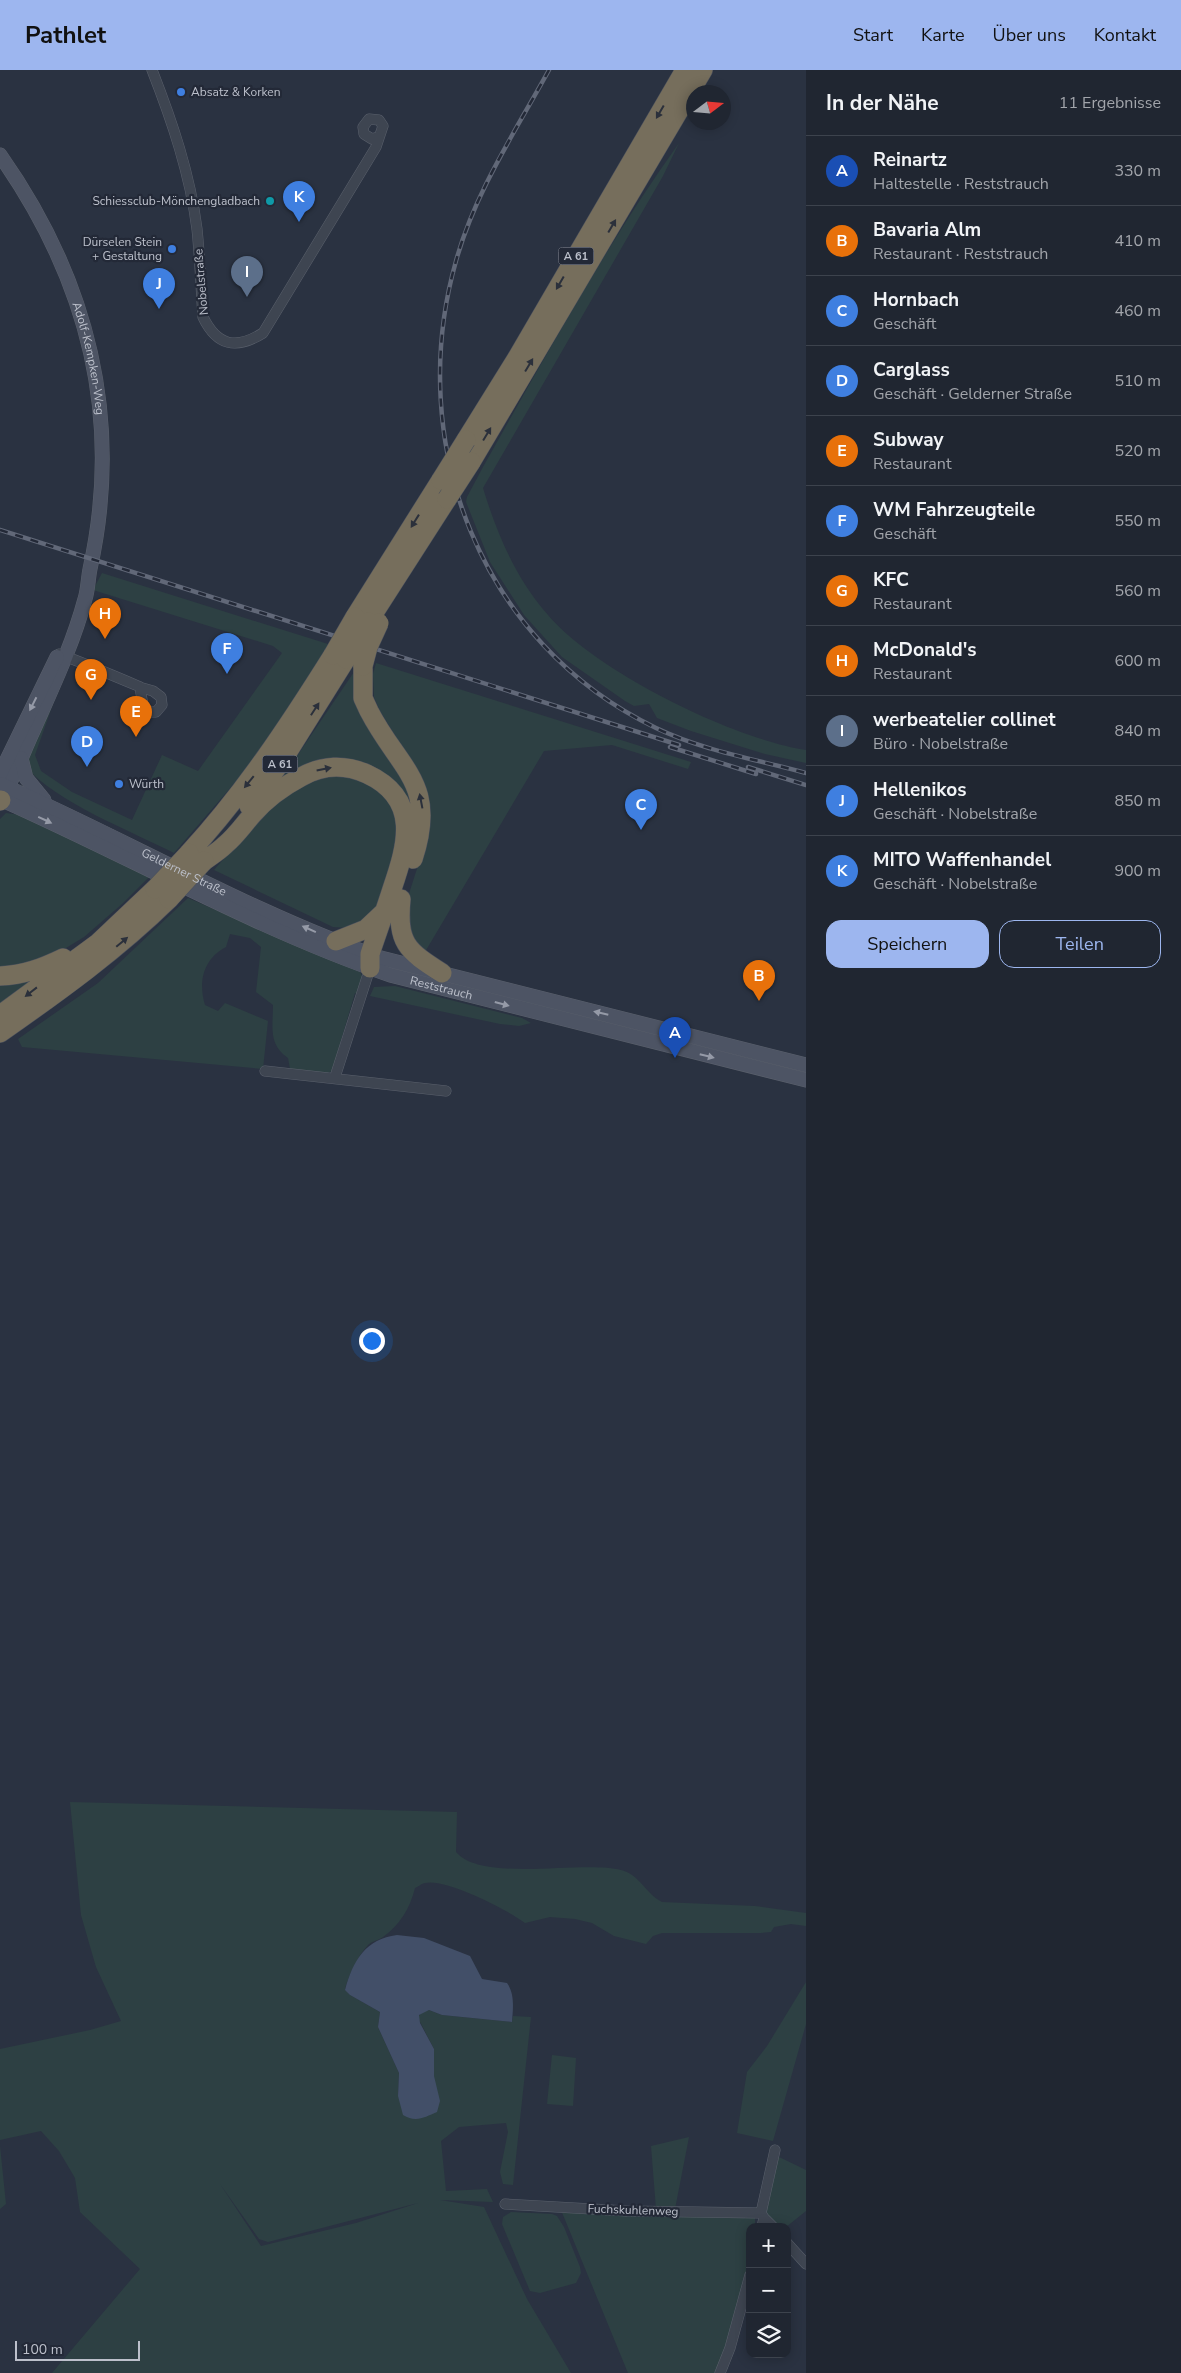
<!DOCTYPE html>
<html lang="de">
<meta charset="utf-8">
<style>
body{margin:0;font-family:"Nunito Sans",sans-serif;background:#2d323d;color:#f1f3f6}
.controls{position:absolute;right:15px;bottom:15px;display:grid;overflow:hidden;border-radius:10px;box-shadow:0 2px 12px #0003}
.controls button{width:45px;height:45px;display:grid;place-items:center;padding:0;border:0;border-bottom:1px solid #3d434d;background:#202631;color:#f1f3f6;font:25px sans-serif}
.compass{position:absolute;left:686px;top:15px;width:45px;height:45px;border-radius:50%;background:#202631;box-shadow:0 2px 12px #0003;rotate:74deg}
.scale{position:absolute;left:15px;bottom:12px;width:125px;box-sizing:border-box;padding-left:5px;border:2px solid #bcc0cb;border-top:0;font-size:14px;line-height:18px;white-space:nowrap;color:#bcc0cb;-webkit-text-stroke:4px #232937;paint-order:stroke}
.you{position:absolute;left:371px;top:1270px;width:18px;height:18px;margin:-12px;border:4px solid #fff;border-radius:50%;background:#1a73e8;box-shadow:0 0 0 8px #1a73e833}
.badge{display:grid;place-items:center;width:32px;height:32px;border-radius:50%;background:#9db6ef;color:#fff;font-size:16px;font-weight:700}
.pin{position:absolute;translate:-50% -41px;filter:drop-shadow(0 1px 2px #0008)}
.pin::after{content:'';position:absolute;top:26px;width:18px;height:15px;background:inherit;clip-path:polygon(0 0,100% 0,50% 100%)}
.list{margin:0;padding:0;list-style:none}
h2{display:flex;justify-content:space-between;align-items:center;height:65px;margin:0;padding:0 20px;font-size:21px}
h2 small{font-size:16px;font-weight:400;color:#a2a5ab}
.list li{display:grid;grid-template-columns:32px 1fr auto;gap:15px;align-items:center;box-sizing:border-box;height:70px;padding:0 20px;border-top:1px solid #3d434d}
.list b{display:block;font-size:19px;white-space:nowrap}
.list p{margin:0;font-size:16px;white-space:nowrap;color:#a2a5ab}
.list em{font-size:16px;font-style:normal;color:#a2a5ab}
.actions{display:flex;gap:10px;padding:15px 20px}
.actions a{flex:1;padding:11px 0;border:1px solid #9db6ef;border-radius:15px;text-align:center;font-size:18px;color:#9db6ef}
.actions .main{background:#9db6ef;color:#111}
.icon{flex:none;width:28px;height:28px;fill:none;stroke:currentColor;stroke-width:2;stroke-linecap:round;stroke-linejoin:round}
.map{position:relative;flex:none;width:806px;height:2303px;overflow:hidden}
header{display:flex;align-items:center;gap:30px;box-sizing:border-box;height:70px;padding:0 25px;background:#9db6ef;color:#111}
header strong{font-size:24px}
nav{display:flex;gap:28px;margin-inline-start:auto;font-size:18px}
main{display:flex}
aside{flex:1;background:#202631}
.map>svg:first-child{display:block}
.green{fill:#2d4043;fill-rule:evenodd}
.water{fill:#424f68}
.lines{fill:none;stroke-linecap:round;stroke-linejoin:round}
.minor-casing{stroke:#5a606c;stroke-width:11}
.secondary-casing{stroke:#5a606c;stroke-width:15}
.motorway-casing{stroke:#494f5c;stroke-width:20}
.minor{stroke:#3e4551;stroke-width:10}
.secondary{stroke:#4d5464;stroke-width:14}
.motorway{stroke:#766e5c;stroke-width:19}
.rail-casing{stroke:#616878;stroke-width:4.5}
.rail{stroke:#232937;stroke-width:2.5;stroke-dasharray:8;stroke-linecap:butt}
.motorway-bridge-casing{stroke:#494f5c;stroke-width:20;stroke-linecap:butt}
.motorway-bridge{stroke:#766e5c;stroke-width:19}
.oneway{fill:#2b303b}
.oneway2{fill:#959aa7}
.shop-dot{fill:#3f7fe0;stroke:#232937;stroke-width:2}
.culture-dot{fill:#0f9aa8;stroke:#232937;stroke-width:2}
.labels{text-anchor:middle;stroke-width:4.5;stroke-linejoin:round;paint-order:stroke}
.shield{fill:#232937;stroke:#8e939f;stroke-width:1}
.shield-label{font-size:11px;font-weight:bold;fill:#bcc0cb}
.poi-label{font-size:12px;fill:#bcc0cb;stroke:#232937;text-anchor:start}
.street-label{font-size:12px;fill:#bcc0cb;stroke:#232937}
</style>
<header>
<strong>Pathlet</strong>
<nav><a>Start</a><a>Karte</a><a>Über uns</a><a>Kontakt</a></nav>
</header>
<main>
<div class="map">
<svg width="806" height="2303" viewBox="0 0 806 2303">
<rect width="100%" height="100%" fill="#2a3241"/>
<path class="green" d="M679,73L663,106L483,418C497,464 516,509 548,545C595,601 733,669 806,680V693L765,684L691,661L657,648L649,634L634,636L625,631L562,587L524,545L490,492L466,432L467,427L483,397C545,287 606,175 679,73Z
M102,503L328,574L322,588L251,694L174,783C131,761 56,732 26,697L29,678L65,600L35,685L41,701L72,722L132,750L162,685L198,701L282,583L273,576L93,520Z
M376,593L691,692L688,699L612,675L544,681L425,882L412,874L405,836L424,777L401,675L380,641L374,627L373,604Z
M354,602L417,732L408,748L363,697L278,714Z
M348,704L383,722L397,745L399,779L374,848L347,858L333,857L214,800L269,737L312,708Z
M6,743L28,746L150,806L122,834L84,867L43,892L0,900V749Z
M188,828L360,902L364,910L358,926L355,923L332,1001L327,1003L290,999L288,988C268,974 273,957 273,935L256,922L261,877L250,868L230,864L226,877C203,889 198,912 205,935L218,941L225,933L268,951L263,999L22,977L18,969L98,913Z
M62,892L0,937V910Z
M395,916L522,948L531,953L519,956L500,954L370,926L374,917Z
M70,1732L457,1742L456,1782C482,1813 582,1790 621,1800C639,1804 646,1824 662,1832L755,1836L806,1843V1856L791,1854L774,1857L771,1862L760,1863H662L653,1866L646,1874L614,1866L592,1853L575,1849L550,1847L525,1853C508,1840 446,1808 425,1813C422,1813 418,1817 415,1818C410,1838 400,1855 383,1867C379,1870 373,1871 369,1874C358,1885 349,1905 345,1919L350,1925L380,1942L378,1957L399,2003L398,2026L434,2006V1979L418,1948L421,1942L429,1940L442,1945L512,1952L513,1946L531,1947L513,2115L503,2114L500,2102L508,2062L506,2053L459,2057L441,2071L446,2121L487,2119L493,2132L440,2130L484,2137L527,2229L571,2303H52L140,2199L80,2142L75,2108L59,2081L41,2061L0,2070V1979L90,1960L121,1951L96,1897L81,1845ZM220,2114L259,2169L268,2172L418,2133L356,2153L261,2176Z
M806,1912V1954L773,2071L737,2063L747,2002L767,1976Z
M552,1985L576,1988L573,2036L547,2034Z
M689,2067L675,2139H656L651,2076Z
M0,2076L6,2134L0,2139Z
M777,2086L806,2100V2141L786,2157H779L766,2143Z
M561,2140L755,2147V2157H750C750,2203 735,2261 715,2303H628Z
M511,2142L552,2144L557,2146L564,2157L580,2197L581,2203L576,2213L540,2223L530,2221L502,2154L503,2147Z"/>
<path class="water" d="M397,1865L424,1868L470,1886L482,1909L507,1913C515,1924 513,1939 512,1952L442,1945L429,1940L419,1945L420,1953L434,1979V2006L440,2031L437,2042C425,2047 416,2053 403,2045L398,2026L399,2003L378,1957L380,1942L350,1925L345,1920C353,1890 366,1869 397,1865Z"/>
<g class="lines">
<defs>
<path id="minor" d="M152,0C172,51 190,104 197,159C200,188 201,218 203,247C217,276 236,280 263,263L376,77L383,56L379,50L369,49L363,57L364,64L372,69L378,67
M59,584C86,594 112,605 138,616L140,617L143,636L149,642H156L162,635L161,627L153,621L139,617
M265,1001L446,1021
M335,1007L370,898
M505,2134L627,2141L761,2143
M764,2148L773,2157
M762,2157L764,2148L761,2143L775,2080
M787,2173L806,2194
M720,2303L730,2278L750,2205"/>
<g id="secondary">
<path id="s1" d="M0,85C88,210 123,349 90,499C88,509 88,520 85,529C73,574 53,616 34,659C24,680 16,703 4,724"/>
<path d="M21,688L26,708L44,730"/>
<path d="M0,704L57,587"/>
<path id="s2" d="M0,714C128,770 249,842 381,888L806,995"/>
<path id="s3" d="M0,729C131,787 254,858 390,905L806,1010"/>
</g>
<path id="motorway" d="M466,370L517,288L685,0
M471,392L703,0
M355,547L441,410
M368,552L447,429
M363,596V628L369,641C400,701 438,713 413,789
M0,731L1,730
M249,736L284,688L346,589
M189,783C245,722 289,655 333,585
M204,791C211,786 219,781 225,775C236,766 244,754 253,744C266,729 284,716 301,707C322,695 345,694 367,704C421,729 407,775 392,819C385,841 377,863 370,884V898
M401,829C397,873 406,880 442,903
M336,871L366,859L383,843
M0,906C24,905 42,898 63,888
M0,945L98,873L155,819
M0,963C60,921 117,880 169,829"/>
</defs>
<use href="#minor" class="minor-casing"/>
<use href="#secondary" class="secondary-casing"/>
<use href="#motorway" class="motorway-casing"/>
<use href="#minor" class="minor"/>
<use href="#secondary" class="secondary"/>
<use href="#motorway" class="motorway"/>
<defs>
<path id="rail" d="M549,0C515,62 475,122 456,191C404,374 481,574 656,658C704,681 755,689 806,703
M0,460L679,675
M670,677L756,704
M748,697L806,715"/>
</defs>
<use href="#rail" class="rail-casing"/>
<use href="#rail" class="rail"/>
<defs>
<path id="motorway-bridge" d="M441,410L466,370
M447,429L471,392
M333,585L355,547
M346,589L368,552
M363,596L368,577L379,553
M155,819L189,783
M169,829L204,791"/>
</defs>
<use href="#motorway-bridge" class="motorway-bridge-casing"/>
<use href="#motorway-bridge" class="motorway-bridge"/>
</g>
<defs><path id="oneway-solid" d="M-6-.8H1V-3.2L6.5 0L1 3.2V.8H-6Z" transform="scale(1.25)"/></defs>
<g class="oneway">
<use href="#oneway-solid" transform="translate(660 42) rotate(120)"/>
<use href="#oneway-solid" transform="translate(612 156) rotate(-60)"/>
<use href="#oneway-solid" transform="translate(560 213) rotate(120)"/>
<use href="#oneway-solid" transform="translate(529 295) rotate(-59)"/>
<use href="#oneway-solid" transform="translate(487 364) rotate(-59)"/>
<use href="#oneway-solid" transform="translate(415 451) rotate(122)"/>
<use href="#oneway-solid" transform="translate(315 639) rotate(-57)"/>
<use href="#oneway-solid" transform="translate(324 699) rotate(-11)"/>
<use href="#oneway-solid" transform="translate(249 712) rotate(129)"/>
<use href="#oneway-solid" transform="translate(421 731) rotate(-101)"/>
<use href="#oneway-solid" transform="translate(122 872) rotate(-40)"/>
<use href="#oneway-solid" transform="translate(31 922) rotate(142)"/>
</g>
<g class="oneway2">
<use href="#oneway-solid" transform="translate(33 634) rotate(117)"/>
<use href="#oneway-solid" transform="translate(45 750) rotate(25)"/>
<use href="#oneway-solid" transform="translate(309 859) rotate(-156)"/>
<use href="#oneway-solid" transform="translate(502 934) rotate(15)"/>
<use href="#oneway-solid" transform="translate(601 943) rotate(-167)"/>
<use href="#oneway-solid" transform="translate(707 986) rotate(14)"/>
</g>
<g class="shop-dot">
<circle cx="181" cy="22" r="5"/>
<circle cx="172" cy="179" r="5"/>
<circle cx="119" cy="714" r="5"/>
</g>
<circle class="culture-dot" cx="270" cy="131" r="5"/>
<g class="labels">
<g class="shield">
<rect x="558.5" y="177.5" width="35" height="17" rx="4"/>
<rect x="262.5" y="685.5" width="35" height="17" rx="4"/>
</g>
<g class="shield-label">
<text x="576" y="190">A 61</text>
<text x="280" y="698">A 61</text>
</g>
<g class="poi-label">
<text x="191" y="26">Absatz &amp; Korken</text>
<text x="260" y="135" text-anchor="end">Schiessclub-Mönchengladbach</text>
<text x="162" y="176" text-anchor="end">Dürselen Stein<tspan x="162" dy="14">+ Gestaltung</tspan></text>
<text x="129" y="718">Würth</text>
</g>
<g class="street-label">
<text transform="translate(201 212) rotate(-95)" y="4">Nobelstraße</text>
<text dy="4" stroke="none"><textPath href="#s1" startOffset="224">Adolf-Kempken-Weg</textPath></text>
<text dy="4" stroke="none"><textPath href="#s2" startOffset="204">Gelderner Straße</textPath></text>
<text dy="4" stroke="none"><textPath href="#s3" startOffset="481">Reststrauch</textPath></text>
<text transform="translate(633 2140) rotate(2)" y="4">Fuchskuhlenweg</text>
</g>
</g>
</svg>
<div class="controls">
<button>+</button>
<button>−</button>
<button><svg class="icon" aria-label="layers" viewBox="0 0 24 24"><path d="M12 4l9 5-9 5-9-5zM3 14l9 5 9-5"/></svg></button>
</div>
<svg class="compass" viewBox="-18 -18 36 36"><path d="M0-13l5 13h-10z" fill="#e53935"/><path d="M0 13l5-13h-10z" fill="#a2a5ab"/></svg>
<div class="scale">100 m</div>
<div class="you"></div>
<div class="pin badge" style="left:675px;top:988px;background:#1a4fb4">A</div>
<div class="pin badge" style="left:759px;top:931px;background:#e8710a">B</div>
<div class="pin badge" style="left:641px;top:760px;background:#3f7fe0">C</div>
<div class="pin badge" style="left:87px;top:697px;background:#3f7fe0">D</div>
<div class="pin badge" style="left:136px;top:667px;background:#e8710a">E</div>
<div class="pin badge" style="left:227px;top:604px;background:#3f7fe0">F</div>
<div class="pin badge" style="left:91px;top:630px;background:#e8710a">G</div>
<div class="pin badge" style="left:105px;top:569px;background:#e8710a">H</div>
<div class="pin badge" style="left:247px;top:227px;background:#5c6f8a">I</div>
<div class="pin badge" style="left:159px;top:239px;background:#3f7fe0">J</div>
<div class="pin badge" style="left:299px;top:152px;background:#3f7fe0">K</div>
</div>
<aside>
<h2>In der Nähe<small>11 Ergebnisse</small></h2>
<ul class="list">
<li><span class="badge" style="background:#1a4fb4">A</span><div><b>Reinartz</b><p>Haltestelle · Reststrauch</p></div><em>330 m</em></li>
<li><span class="badge" style="background:#e8710a">B</span><div><b>Bavaria Alm</b><p>Restaurant · Reststrauch</p></div><em>410 m</em></li>
<li><span class="badge" style="background:#3f7fe0">C</span><div><b>Hornbach</b><p>Geschäft</p></div><em>460 m</em></li>
<li><span class="badge" style="background:#3f7fe0">D</span><div><b>Carglass</b><p>Geschäft · Gelderner Straße</p></div><em>510 m</em></li>
<li><span class="badge" style="background:#e8710a">E</span><div><b>Subway</b><p>Restaurant</p></div><em>520 m</em></li>
<li><span class="badge" style="background:#3f7fe0">F</span><div><b>WM Fahrzeugteile</b><p>Geschäft</p></div><em>550 m</em></li>
<li><span class="badge" style="background:#e8710a">G</span><div><b>KFC</b><p>Restaurant</p></div><em>560 m</em></li>
<li><span class="badge" style="background:#e8710a">H</span><div><b>McDonald's</b><p>Restaurant</p></div><em>600 m</em></li>
<li><span class="badge" style="background:#5c6f8a">I</span><div><b>werbeatelier collinet</b><p>Büro · Nobelstraße</p></div><em>840 m</em></li>
<li><span class="badge" style="background:#3f7fe0">J</span><div><b>Hellenikos</b><p>Geschäft · Nobelstraße</p></div><em>850 m</em></li>
<li><span class="badge" style="background:#3f7fe0">K</span><div><b>MITO Waffenhandel</b><p>Geschäft · Nobelstraße</p></div><em>900 m</em></li>
</ul>
<div class="actions"><a class="main">Speichern</a><a>Teilen</a></div>
</aside>
</main>
